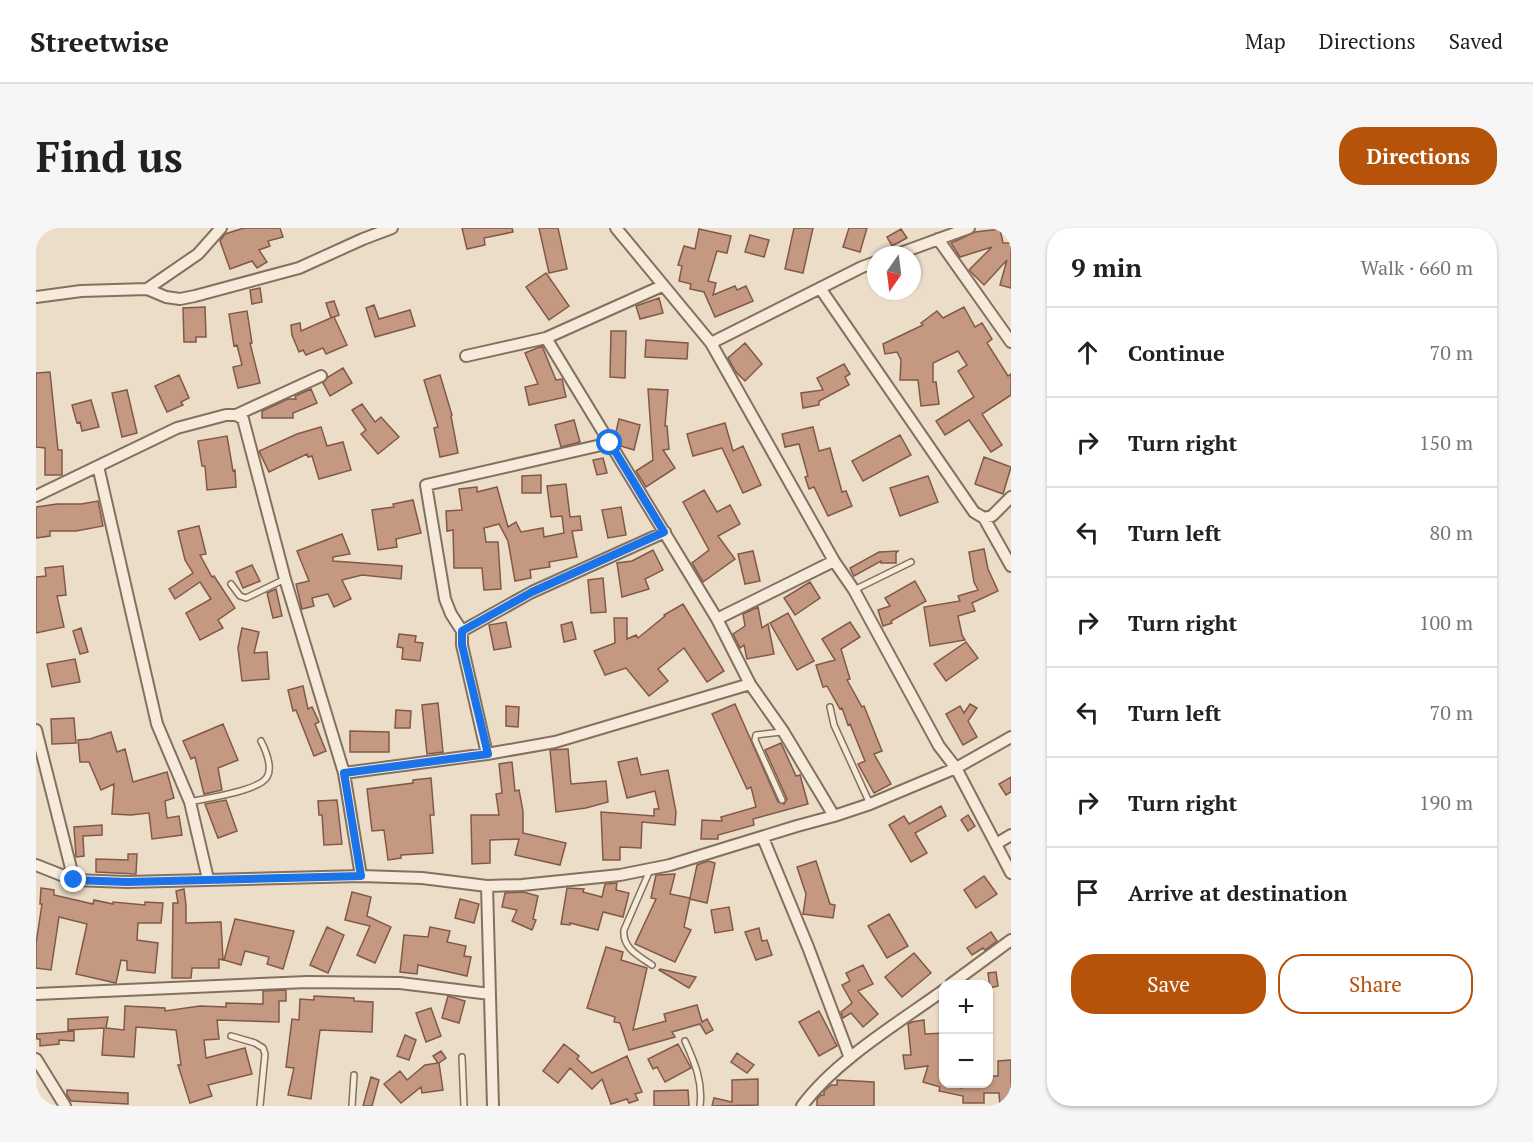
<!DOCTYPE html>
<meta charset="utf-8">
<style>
body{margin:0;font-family:"PT Serif",serif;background:#f6f6f6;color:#202124}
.controls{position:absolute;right:18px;bottom:18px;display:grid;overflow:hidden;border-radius:12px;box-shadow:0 2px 4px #0004}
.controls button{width:54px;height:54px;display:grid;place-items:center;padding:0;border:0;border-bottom:2px solid #e0e0e0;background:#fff;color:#202124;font:30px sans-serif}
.compass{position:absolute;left:831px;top:18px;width:54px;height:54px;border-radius:50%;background:#fff;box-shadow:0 2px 4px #0004;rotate:194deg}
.stop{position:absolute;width:18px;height:18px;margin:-14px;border:4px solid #1a73e8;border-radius:50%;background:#fff}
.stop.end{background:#1a73e8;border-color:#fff;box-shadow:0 2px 6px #0008}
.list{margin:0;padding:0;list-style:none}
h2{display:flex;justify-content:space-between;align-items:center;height:78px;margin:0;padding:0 24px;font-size:26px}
h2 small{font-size:20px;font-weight:400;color:#757577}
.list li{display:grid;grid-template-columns:39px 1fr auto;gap:18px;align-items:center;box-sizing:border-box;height:90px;padding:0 24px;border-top:2px solid #e0e0e0}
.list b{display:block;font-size:22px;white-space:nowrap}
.list em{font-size:20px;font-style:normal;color:#757577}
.actions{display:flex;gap:12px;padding:18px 24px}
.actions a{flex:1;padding:14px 0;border:2px solid #b45309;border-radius:24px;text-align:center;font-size:21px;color:#b45309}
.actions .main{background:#b45309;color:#fff}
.icon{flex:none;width:33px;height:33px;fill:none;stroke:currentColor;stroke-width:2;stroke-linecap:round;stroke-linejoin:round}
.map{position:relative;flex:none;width:975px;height:878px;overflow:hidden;border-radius:24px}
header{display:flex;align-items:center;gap:36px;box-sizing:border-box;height:84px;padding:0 30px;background:#fff;border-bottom:2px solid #e0e0e0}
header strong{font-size:28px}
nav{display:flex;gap:33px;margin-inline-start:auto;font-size:21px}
.intro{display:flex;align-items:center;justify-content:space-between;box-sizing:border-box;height:144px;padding:0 36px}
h1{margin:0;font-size:42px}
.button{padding:15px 27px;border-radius:24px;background:#b45309;color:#fff;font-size:21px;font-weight:700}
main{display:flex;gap:36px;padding:0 36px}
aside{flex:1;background:#fff;border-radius:24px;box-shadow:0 2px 4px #0004}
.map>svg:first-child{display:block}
.building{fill:#c59881;stroke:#825947;stroke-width:1.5}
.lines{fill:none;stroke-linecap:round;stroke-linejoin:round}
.lane-casing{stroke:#85705f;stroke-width:8}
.street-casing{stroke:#85705f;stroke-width:14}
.lane{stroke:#f6ebdb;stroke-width:5}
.street{stroke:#f6ebdb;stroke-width:10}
.route{stroke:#1a73e8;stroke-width:8}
</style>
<header>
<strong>Streetwise</strong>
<nav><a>Map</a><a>Directions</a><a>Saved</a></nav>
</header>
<div class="intro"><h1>Find us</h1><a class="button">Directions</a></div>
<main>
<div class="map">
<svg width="975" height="878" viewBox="0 0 975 878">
<rect width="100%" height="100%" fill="#ebddc8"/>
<path class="building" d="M208,0H244L247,9L232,13L234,18L223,22L231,34L221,40L216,33L194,41L184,13L189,6Z
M426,0H476L477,4L448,10L449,17L431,21Z
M503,0H522L531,41L513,45Z
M758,0H777L767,45L749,41Z
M813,0H831L824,24L807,19Z
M663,1L695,8L691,25L681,23L672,53L680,55L677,67L699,58L701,62L710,58L717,73L679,89L668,64L654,61L655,56L643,53L646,38L642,37L648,18L659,21Z
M865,1L871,10L856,18L851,9Z
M964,1L967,15H975V60L964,57L971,32L948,57L933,42L956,19L924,29L915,15L939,4Z
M714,7L733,12L728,29L709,24Z
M510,45L533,78L513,92L490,59Z
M224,60L226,74L216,76L214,62Z
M623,70L627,85L604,91L600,78Z
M298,73L303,87L298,89L311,117L290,126L287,120L270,127L267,122L263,124L256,107L255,97L264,95L265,103L297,89L295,90L290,75Z
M338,77L343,91L374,82L379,98L339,109L330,80Z
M169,79L170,109H160V114H148L147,80Z
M928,79L939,99L946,95L956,111L951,115L972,148L975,146V167L946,186L966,217L955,224L933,192L909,207L900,193L938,169L922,143L931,137L922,123L897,135V154H900L903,176L885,178L882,152H864L865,132L861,124L849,126L847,116L887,97L885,95L901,83L907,90Z
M211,83L216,115H214L224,155L202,160L197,139L206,137L201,117L198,118L193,86Z
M575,103H590L589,150L574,149Z
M610,112L652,115L651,131L609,129Z
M709,115L726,136L709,153L700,144L692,130Z
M506,118L520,152L526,151L530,169L493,177L489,159L502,156L489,125Z
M808,136L814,146L809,149L813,157L783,173V177L767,180L765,165L787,162L781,150Z
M307,140L316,155L294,168L287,155L292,149Z
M14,144L22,222H26V247H9V220L0,219V145Z
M143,147L153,170L145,174L147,177L131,184L119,158Z
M404,147L416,187L415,188L422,225L404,229L398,200L402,199L388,152Z
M275,161L281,175L257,185V190H226V183L252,171H260L259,168Z
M612,161L632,162L629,198H631L633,221L627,222L639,240L610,259L600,243L617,232Z
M91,162L101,205L86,209L76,165Z
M55,172L63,199L46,203L44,194L41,195L36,177Z
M326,176L339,194L345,189L363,209L342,226L325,206L330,202L316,182Z
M583,191L604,197L598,222L585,218L579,208Z
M538,192L544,214L525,219L519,197Z
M689,195L697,223L707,218L725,257L707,265L686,220L657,228L651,206Z
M285,199L291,218L307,214L315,242L283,251L276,228L272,229L271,226L233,244L223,223L261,206Z
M777,199L783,223L794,220L806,264L810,263L816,278L792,288L778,259L773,261L769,249L772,248L763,216L749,219L746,206Z
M864,207L875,227L827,253L816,233Z
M191,208L197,243L199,242L200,259L171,262L169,238H166L162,213Z
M948,229L975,239L967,266L939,256Z
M567,230L571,245L561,247L557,232Z
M505,247V265H486V248Z
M892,248L902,274L864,288L854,260Z
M530,256L534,289L544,288L546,302L536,303L541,329L513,334L514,339L494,342L495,350L479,353L472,313L463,296L448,300L450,314H462L465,361L448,362L446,340H418L417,302L411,303L410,283L426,282L423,261L441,259V264L461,259L472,299L480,294L485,304L507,300L508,309L528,305L526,288L515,289L511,258Z
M668,262L681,284L694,277L704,296L682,308L699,331L667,354L656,335L673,322L647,274Z
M377,272L385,305L360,311L361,319L342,322L336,282L358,279L357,276Z
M62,273L67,298L40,303H14V308L0,310V279L21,276H45Z
M585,279L590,307L572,310L566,282Z
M163,298L170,326L164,327L176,349L178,348L199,380L182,392L187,400L164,412L150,385L175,371L164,354L139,371L133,361L157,345L149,332L142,303Z
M306,306L314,326L297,329V333L366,338L365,351L326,347L306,352L315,371L298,379L292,366L276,370L278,378L266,381L260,356L273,353L261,323Z
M948,321L952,341L962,363L936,375L939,383L922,388L926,407L929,412L894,418L888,379L924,373L922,368L942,362L938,354L933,324Z
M617,322L627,342L609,351L613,361L586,369L581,335L596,333Z
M717,323L724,353L709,356L702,326Z
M862,323L860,325V335H845V333L818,348L814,340L843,324Z
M216,337L224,353L207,360L200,344Z
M27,338L30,367L21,368L28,399L0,405V349L10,348L9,340Z
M567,350L570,384L555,385L552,352Z
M879,353L890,373L855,393L856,395L847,398L842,382L854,378L849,370Z
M774,354L784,370L759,387L748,370Z
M240,361L246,388L237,390L231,365Z
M647,376L688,443L671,454L648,420L622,441L632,453L613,468L590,440L569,447L558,423L579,415L578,390H591V411L600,407L602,410L629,388L628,387Z
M722,379L726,400L732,396L738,426L711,431L708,417L704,420L697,406L709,398L707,386Z
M752,385L778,433L761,442L734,395Z
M470,394L475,419L458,422L453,397Z
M536,394L540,411L528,414L525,397Z
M814,394L824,409L805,421L814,451L811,452L826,479L828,478L846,523L838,526L855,556L838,565L822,536L829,533L814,496L812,497L806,480L804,481L791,458L787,459L780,437L799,432L786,411Z
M45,400L52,424L44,426L37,403Z
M206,400L223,404L218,425L231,424L233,451L206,453L202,420Z
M363,406L380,408L379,414L387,415L384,433L366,431L367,420L361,419Z
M930,414L942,430L910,453L898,436Z
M39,431L44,454L16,459L11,436Z
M267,458L272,481L276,479L283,494L279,496L290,523L278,528L260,482L257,483L252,462Z
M402,475L407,524L391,526L386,477Z
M699,476L742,574L748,576L751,571L729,522L745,515L760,548L764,547L772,576L717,591L718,597L682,607V611H665L666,592L686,593L685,589L720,579L715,559L711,561L676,486Z
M934,476L941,480L932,493L941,509L927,517L910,486L924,478L928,485Z
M470,478L483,479L482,499L470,498Z
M360,482L375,483L374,500H359Z
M38,490L40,515L16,516L15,491Z
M187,496L202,532L182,540L186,562L168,566L159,529L155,531L147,513Z
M314,503L353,504V524H314Z
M75,504L81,524L89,521L97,554L131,544L138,570L129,573L131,590L143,588L146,607L116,611L113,585L95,587L76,586L78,556L65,562L53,534H44L42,512L54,511Z
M532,521L535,556L570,553L572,574L550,580L520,584L514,522Z
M601,530L605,547L632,542L640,584L639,597L606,594L605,620L584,619V632H567L565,584L618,588V581H623L619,563L591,570L582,534Z
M476,534L479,563L483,562L487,583V605L530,615L524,637L479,627L483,611L454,612V635L436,636L435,587H463L460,566L466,565L463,536Z
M975,549V564L970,567L963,556Z
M395,550L398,587H394L397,625L365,627V630L352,632L348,602L336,603L331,561L377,555V552Z
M190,572L201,603L182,610L169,576Z
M301,572L306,616L288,617L286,587H283L282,573Z
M905,578L910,588L879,605L891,625L875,634L853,597L868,588L873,596Z
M932,587L939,598L932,603L925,592Z
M66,597V607L47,608L48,628L40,629L38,599Z
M92,626H101L100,646L60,644V631L92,632Z
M672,633L679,635L671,675L654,671L648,699L655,702L639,734L599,716L620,671L615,670L620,647L639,646L634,666L654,670L661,637Z
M780,633L794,676L799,677L797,690L767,686L770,666L761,639Z
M948,648L961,666L940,680L928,662Z
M581,655L580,662L593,665L587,689L567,684L562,702L534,695V697L525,696L531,660L548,661L547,664L566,669L569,656Z
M5,660L18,662V667L57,676L58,672L77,676V674L109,677V674L127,675L125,695H102L101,712L122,715L119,745L91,742V733L85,732L80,755L40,746L51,696L23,689L15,742L0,740V716L6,676H4Z
M148,661L150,677V695L185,694L187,732L183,731V740H156L155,750H136L137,675H142L140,663Z
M316,664L335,669L331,688L355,699L339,735L321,727L334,698L309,692Z
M487,664L502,668L497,691L500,692L496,702L476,693L481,682L466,679L469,665Z
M424,671L443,676L438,695L419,690Z
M693,679L697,702L679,705L675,682Z
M853,686L872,718L851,730L832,698Z
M199,691L258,703L247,741L231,736L233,729L209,723L205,737L188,732Z
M291,699L308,707L292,745L274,737Z
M394,699L414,703L411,714L430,718L428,728L435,729L431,748L382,737L381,746L364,744L368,707L392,709Z
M723,700L726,713L731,712L736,727L720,732L709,704Z
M955,704L961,713L949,722L947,720L936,727L931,720Z
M570,719L587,724L585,732L611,740L597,802L630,793L628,786L661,777L666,794L671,791L677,802L670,806L664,796L636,804L639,809L593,822L584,795L578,794L579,789L551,780Z
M878,725L895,745L866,769L849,749Z
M827,737L837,756L822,763L842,786L827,799L815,785L807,790L805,784L816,775L806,757L814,753L810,745Z
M624,741L660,749L653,760L623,742Z
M960,744L962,758L954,760L952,745Z
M250,762V773H243V794L181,792L183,811L168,812L170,830L209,820L216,846L172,857L176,868L154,875L142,837H145L140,802L100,799L98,829L66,827L68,800L32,802V791L72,789L70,800L88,802L89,778L129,780V783L164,778L190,779V775L227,776V763Z
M278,768L318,770V773L337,774L336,804L284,802L275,871L252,867L258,840L250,839L256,791L263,792L264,771L278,772Z
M412,768L429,773L423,795L406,790Z
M395,780L405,808L390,814L380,785Z
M783,783L801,818L783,828L763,794Z
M888,792L889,806L908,805V856L926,860V855H952V848H962V833L975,832V878H964L963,865H948V875H927V868L903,863L904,859L887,854L892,838L869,841L867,827H875L872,796L876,794Z
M38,803V813L23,812V816L4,818V811H1L0,806Z
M369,807L380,812L373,832L361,828Z
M528,816L543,828L541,831L556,845L591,828L606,864L599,866L602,872L593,875L591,871L575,876L566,851L556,861L534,840L522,855L507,843Z
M642,816L655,840L629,854L621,839L617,841L612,831Z
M405,823L410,830L403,835L407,862L386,865L385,859L365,875L348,856L364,843L371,852L389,837L402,835L397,828Z
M701,825L718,837L711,845L695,834Z
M335,849L343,852L336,878H327Z
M722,851V877L676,878L678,870L696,874V852Z
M801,852L838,854V878H781V871L785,867H788V863L795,857H801Z
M31,862L92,865V876L35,873L31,867Z
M652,862L653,878H618V863Z"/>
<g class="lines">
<defs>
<path id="lane" d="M195,356L204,368L210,370L249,351
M818,362L875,334
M794,479L798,497L834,576
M745,504L720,507L719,512L746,572
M154,574C170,570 223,563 231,549C237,539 230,523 225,513
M614,642L588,702C586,720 603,728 616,737
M195,808L219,815L227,820L229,826L224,878
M649,813C659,835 667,854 664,878
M426,829L428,878
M316,878L318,847"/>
<path id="street" d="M580,0L675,115L798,333L818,362L903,518L920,540L975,645
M902,11L975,114
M859,27L933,0
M784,60L938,284L948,290L975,338
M111,61L162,26L185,0
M0,69L45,63L111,61L130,69L144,71L159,68L263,40L327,11L356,0
M510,110L626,58
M675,115L826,39L840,34
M200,187L285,148
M62,238L121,496L154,574L172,651
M0,268L141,200L190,187H200L207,191L249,351L308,545L325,648
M948,290L956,288L975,269
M681,391L798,333
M426,403L415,386L409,371L390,257L574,215
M0,502L38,652
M451,526L426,417V403L496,364L629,304
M308,545L451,526L519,514L714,456
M798,588L834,576L920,540L975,509
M727,610L772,719L814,830
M960,616L975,607
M0,637L38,652L91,654L325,648L386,650L451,658L486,657L584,647L634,637L761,598L798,588L747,503L714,456L681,391L510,110L430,128
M451,658L457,878
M915,756L975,712
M0,766L271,754L364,755L454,766
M0,831L29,878
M766,878C799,833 862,795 908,762"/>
</defs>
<use href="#lane" class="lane-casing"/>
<use href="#street" class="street-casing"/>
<use href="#lane" class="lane"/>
<use href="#street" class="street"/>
</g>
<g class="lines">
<path class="route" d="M38,652L91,654L325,648L308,545L452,526L426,417V403L496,364L628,304L574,215"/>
</g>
</svg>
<div class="controls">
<button>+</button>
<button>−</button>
</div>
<svg class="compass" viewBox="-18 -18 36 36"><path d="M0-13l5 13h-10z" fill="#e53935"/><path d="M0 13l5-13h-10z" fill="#757577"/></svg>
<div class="stop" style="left:574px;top:215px"></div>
<div class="stop end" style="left:38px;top:652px"></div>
</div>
<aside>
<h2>9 min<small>Walk · 660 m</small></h2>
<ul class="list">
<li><svg class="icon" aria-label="ahead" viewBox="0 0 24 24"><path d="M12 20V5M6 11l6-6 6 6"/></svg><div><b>Continue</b></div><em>70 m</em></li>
<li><svg class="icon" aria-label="right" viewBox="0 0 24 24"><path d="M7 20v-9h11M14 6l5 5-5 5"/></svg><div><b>Turn right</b></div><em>150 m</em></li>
<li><svg class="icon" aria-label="left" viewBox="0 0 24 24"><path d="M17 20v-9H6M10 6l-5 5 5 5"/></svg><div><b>Turn left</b></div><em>80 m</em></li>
<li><svg class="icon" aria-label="right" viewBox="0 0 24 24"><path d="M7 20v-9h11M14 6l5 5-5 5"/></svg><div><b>Turn right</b></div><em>100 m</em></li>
<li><svg class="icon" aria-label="left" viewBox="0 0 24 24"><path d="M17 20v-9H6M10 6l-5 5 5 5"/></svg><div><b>Turn left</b></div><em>70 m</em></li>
<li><svg class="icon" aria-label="right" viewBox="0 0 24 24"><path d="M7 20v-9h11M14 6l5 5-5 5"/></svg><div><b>Turn right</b></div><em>190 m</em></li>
<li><svg class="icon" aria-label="arrive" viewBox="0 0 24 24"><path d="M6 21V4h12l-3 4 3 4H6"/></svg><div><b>Arrive at destination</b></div></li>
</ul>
<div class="actions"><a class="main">Save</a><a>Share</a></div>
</aside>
</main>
